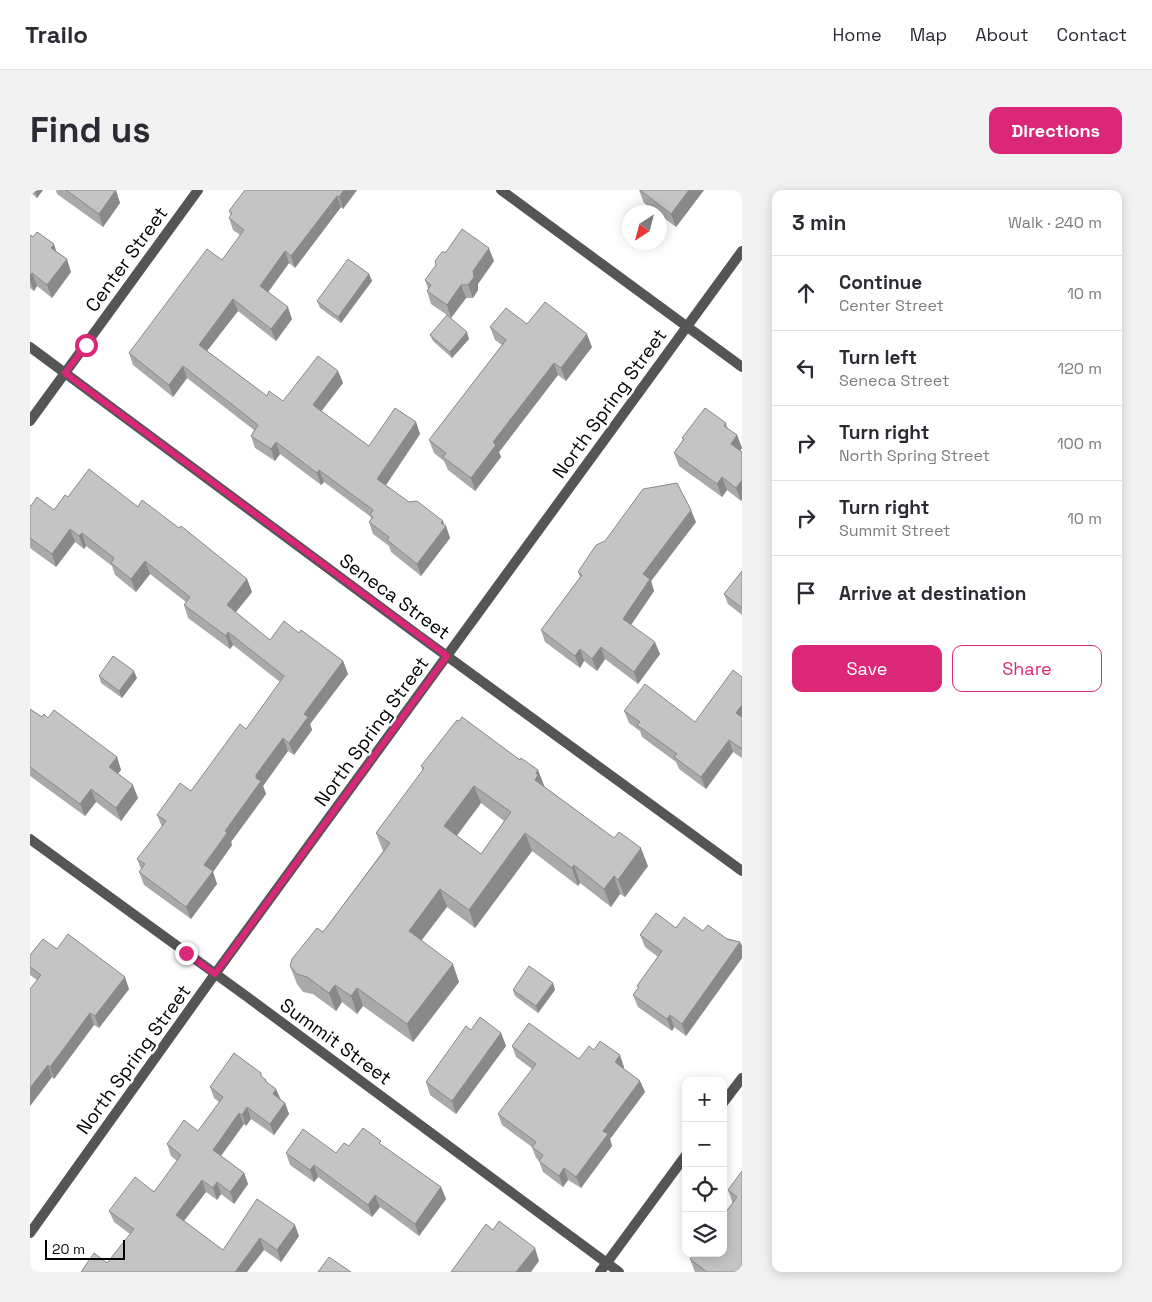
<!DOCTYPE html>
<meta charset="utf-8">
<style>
body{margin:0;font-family:"Space Grotesk",sans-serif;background:#f2f2f3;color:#2b2b33}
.controls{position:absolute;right:15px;bottom:15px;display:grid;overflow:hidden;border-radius:10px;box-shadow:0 2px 12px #0003}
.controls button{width:45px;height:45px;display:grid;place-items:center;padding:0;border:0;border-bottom:1px solid #e1e1e2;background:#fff;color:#2b2b33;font:25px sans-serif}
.compass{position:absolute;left:592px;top:15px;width:45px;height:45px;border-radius:50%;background:#fff;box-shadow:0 2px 12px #0003;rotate:216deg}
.scale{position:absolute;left:15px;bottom:12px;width:80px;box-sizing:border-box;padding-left:5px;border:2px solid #000;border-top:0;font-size:14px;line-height:18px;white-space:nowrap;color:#000;-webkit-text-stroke:4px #fff;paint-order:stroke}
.stop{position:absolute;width:15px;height:15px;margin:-11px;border:4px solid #db2777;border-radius:50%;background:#fff}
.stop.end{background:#db2777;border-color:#fff;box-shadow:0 1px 5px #0008}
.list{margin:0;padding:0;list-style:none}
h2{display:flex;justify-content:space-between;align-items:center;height:65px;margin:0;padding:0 20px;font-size:21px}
h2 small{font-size:16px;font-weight:400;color:#7c7c81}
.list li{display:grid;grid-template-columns:32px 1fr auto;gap:15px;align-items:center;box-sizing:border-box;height:75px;padding:0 20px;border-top:1px solid #e1e1e2}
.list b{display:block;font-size:19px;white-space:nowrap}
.list p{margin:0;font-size:16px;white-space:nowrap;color:#7c7c81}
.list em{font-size:16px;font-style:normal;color:#7c7c81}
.actions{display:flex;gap:10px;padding:15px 20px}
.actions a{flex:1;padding:11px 0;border:1px solid #db2777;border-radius:10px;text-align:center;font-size:18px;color:#db2777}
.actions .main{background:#db2777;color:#fff}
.icon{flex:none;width:28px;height:28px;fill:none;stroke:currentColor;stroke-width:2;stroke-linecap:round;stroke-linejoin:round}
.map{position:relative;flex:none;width:712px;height:1082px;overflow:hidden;border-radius:10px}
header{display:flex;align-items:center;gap:30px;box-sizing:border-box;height:70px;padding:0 25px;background:#fff;border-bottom:1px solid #e1e1e2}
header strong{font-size:24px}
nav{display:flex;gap:28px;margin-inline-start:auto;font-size:18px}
.intro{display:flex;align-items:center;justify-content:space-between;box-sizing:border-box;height:120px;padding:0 30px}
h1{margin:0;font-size:35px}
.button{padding:12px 22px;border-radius:10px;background:#db2777;color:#fff;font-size:18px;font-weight:700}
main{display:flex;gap:30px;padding:0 30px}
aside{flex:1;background:#fff;border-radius:10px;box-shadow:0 2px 12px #0003}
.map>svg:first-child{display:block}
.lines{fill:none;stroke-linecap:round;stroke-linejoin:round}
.street{stroke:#555;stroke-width:10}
.wall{fill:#a9a9a9;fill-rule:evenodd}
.shaded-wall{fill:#898989}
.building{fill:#c4c4c4;stroke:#898989;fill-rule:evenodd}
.route{stroke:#db2777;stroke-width:6}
.labels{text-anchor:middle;stroke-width:5;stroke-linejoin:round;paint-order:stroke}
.street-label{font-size:19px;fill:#000;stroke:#fff}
</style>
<header>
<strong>Trailo</strong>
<nav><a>Home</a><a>Map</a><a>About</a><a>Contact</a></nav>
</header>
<div class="intro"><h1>Find us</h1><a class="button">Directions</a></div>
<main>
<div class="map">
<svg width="712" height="1082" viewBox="0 0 712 1082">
<rect width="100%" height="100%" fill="#fff"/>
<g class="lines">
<path class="street" d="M471,0L712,177
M0,157L388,445L712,681
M0,231L168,0
M0,649L216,806L589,1082
M693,913L712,888
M0,1043L185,784L712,61
M570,1082L656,965"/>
</g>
<path class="wall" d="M0,0H13L7,8L0,2Z
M26,0H85L90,13L73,37L27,4Z
M215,0H327L313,19L311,17L265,78L259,73L238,102L262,129L246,151L208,121L177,161L237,206L253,211L308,181L313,193L291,221L339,256L386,232L390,244L356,295L379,312L413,331L414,335L416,336L420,348L391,386L361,362L359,356L343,344L339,332L341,329V327L294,292L291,295L250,264L245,271L225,258L221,246L224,240L157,188L143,207L103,175L99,163L192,70L210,45L203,40L199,28L201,25L199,21Z
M609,0H674L646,37L630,25V22H627L614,13Z
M0,45L27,62L41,82L22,108L7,96L4,101L0,98Z
M464,71L448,94V100L443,108H436L421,128L418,125L439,149L422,168L403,151L400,145L417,125L401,114L397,101L398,99L395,90Z
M339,84L342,91L311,133L290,118L287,111Z
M497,134L562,157L536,191L528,185L469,262L471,267L445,301L418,280L414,271L404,263L399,250L472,155L465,150L460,137Z
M696,233L698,239L707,245L712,258L710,260L712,262V309L711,311L697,300L692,307L649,276L644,263L653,250L652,248Z
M38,307L108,317L217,389L222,402L206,422L240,450L269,443L313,471L318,484L280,534L282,540L264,565L258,561L233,596L236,604L201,652L202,655L183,682L187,694L161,729L114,695L109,682L111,679L107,669L132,637L127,625L161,601L216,539L250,492L203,455L200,459L158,428L154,415L156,412L120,384L106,402L85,385L82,376L56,356L54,359L45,352L26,377L0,358V315L1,316L24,320Z
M666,332L621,391L624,401L601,435L630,464L608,494L575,469L567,481L554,471L550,478L515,452L511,440L550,387L548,382Z
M712,381V425L698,414L694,404Z
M69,486L107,488L92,508L71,493Z
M712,487V568L703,562L676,599L649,579L646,572L612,547L610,541L599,533L594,521L665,532Z
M0,519L12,527L18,528L87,567L91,580L88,583L108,608L91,631L66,612L55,626L0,586Z
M490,570L508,580L514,596L618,676L595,707L590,704L581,717L550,693L548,696L502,661L445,738L417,717L391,750L429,792L383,852L333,816L327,824L312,812L306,821L283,804L273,802L267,794L260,776L293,742L353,661L346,643L393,581L391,576ZM451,613L474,631L451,664L427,646Z
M646,738L673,741L710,752L712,756V768L656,846L644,837L642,841L608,817L603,805L608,798L607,796L628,767L615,757L610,745Z
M27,759L99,799L69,838L64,835L24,889L22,887L0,916L7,790L0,785V765Z
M523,793L525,800L508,823L485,806L483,800Z
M441,840L471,843L476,856L426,924L400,905L396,892Z
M482,856L549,869L564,860L594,877L593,878L610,891L615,902L580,949L582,956L551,998L538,990L533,997L513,982L509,971L506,968L502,957L472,935L468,924L502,879L486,867Z
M232,887L236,890L237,892L250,909L255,913L259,924L244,945L221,929L216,936L214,934L191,966L214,983L218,994L204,1014L191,1004L187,1010L176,1002L154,1031L193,1060L227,1009L269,1046L251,1072L234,1060L77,1073L100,1044L84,1032L79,1021L124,1002L147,971L141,966L137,954L168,941L189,912L184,908L180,897Z
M319,956H353L411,997L416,1009L389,1046L350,1017L342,1027L288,987L284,992L260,975L256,963H306Z
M712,981V1082H665L660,1069L703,1014L698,1000Z"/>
<path class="shaded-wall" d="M5,0H13L7,8L5,1Z
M86,0L90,13L73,37L69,24Z
M314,0H327L313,19L309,7Z
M659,0H674L646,37L641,24Z
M307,6L311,17L265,78L261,66Z
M24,54L28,67L21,58Z
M459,58L464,71L448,94V100L443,108L438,95L443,81Z
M255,61L259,73L234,108L230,96Z
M37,69L41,82L22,108L17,95Z
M2,83L7,96L4,101L0,91V86Z
M339,84L342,91L311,133L308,127Z
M431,95L436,108L421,128L417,115Z
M203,109L208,121L173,166L169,155Z
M258,117L262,129L246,151L241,139Z
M437,142L439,149L422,168L420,162Z
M557,144L562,157L536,191L531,178Z
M524,173L528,185L469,262L471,267L445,301L441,288L463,252Z
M153,176L157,188L143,207L139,195Z
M308,181L313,193L287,227L283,215Z
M386,232L390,244L352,301L347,289Z
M707,245L712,258L706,267L701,254Z
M246,252L250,264L245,271L241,259Z
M289,280L294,292L291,295L287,283Z
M692,287L697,300L692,307L687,294Z
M712,290V309L711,311L706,298Z
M661,320L666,332L621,391L624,401L597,441L593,429L613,384Z
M413,331L415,337L416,336L420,348L391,386L387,374Z
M40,339L45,352L26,377L22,364Z
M52,343L56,356L54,359L49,346Z
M115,371L120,384L106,402L101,389Z
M217,389L222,402L201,428L197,415Z
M198,442L203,455L200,459L196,446Z
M625,452L630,464L608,494L604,482Z
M571,457L575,469L567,481L562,469Z
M550,459L554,471L550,478L545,466Z
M313,471L318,484L280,534L282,540L264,565L259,553L274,524Z
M104,481L107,488L92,508L89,501Z
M712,515V533L706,523Z
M253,548L258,561L233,596L236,604L201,652L202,655L183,682L187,694L161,729L156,717L174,675L226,588V585Z
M699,550L703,562L676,599L671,587Z
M87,567L91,580L84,589L79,577Z
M508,580L515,598L505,590L506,583Z
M103,595L108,608L91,631L86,618Z
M444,596L451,613L420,654L414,636Z
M61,599L66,612L55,626L50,614Z
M495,643L502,661L445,738L439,720Z
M611,658L618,676L595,707L588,690Z
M544,675L550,693L548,696L542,678Z
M584,686L590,704L581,717L574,699Z
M410,699L417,717L385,759L379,741Z
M710,752L712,756V768L656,846L652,834Z
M423,774L429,792L383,852L377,834Z
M95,787L99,799L69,838L65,826Z
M523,793L525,800L508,823L506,816Z
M305,795L312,812L306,821L299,803Z
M327,798L333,816L327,824L321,806Z
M60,823L64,835L24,889L20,877Z
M640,825L644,837L642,841L637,829Z
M471,843L476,856L426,924L422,911Z
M590,865L594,877L589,884L585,872Z
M18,875L22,887L0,916V898Z
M610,891L615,902L580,949L582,956L551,998L546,987L573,941Z
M246,899L251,910L243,904Z
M255,913L259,924L244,945L240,934Z
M217,917L221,929L216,936L212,925Z
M209,923L214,934L187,971L183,960Z
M284,975L288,987L284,992L280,980Z
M534,978L538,990L533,997L529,986Z
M214,983L218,994L204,1014L200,1002Z
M172,990L176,1002L150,1036L146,1025Z
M187,992L191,1004L187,1010L183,998Z
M411,997L416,1009L389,1046L385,1034Z
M345,1005L350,1017L342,1027L338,1015Z
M265,1035L269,1046L251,1072L247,1060Z
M230,1048L234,1060L217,1082H205Z
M505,1058L509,1071L501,1082H486Z"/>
<path class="building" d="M36,0H86L69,24Z
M215,0H314L309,7L307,6L261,66L255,61L230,96L258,117L241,139L203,109L169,155L237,206L239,201L253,211L288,166L308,181L283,215L339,256L365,218L386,232L347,289L379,312L387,311L413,331L411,333L416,336L387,374L357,350L359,347L339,332L343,327L340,325L343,320L289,280L287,283L246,252L241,259L221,246L228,235L153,176L139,195L99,163L177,59L192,70L214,40L199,28L202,23L199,21Z
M610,0H659L641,24Z
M432,39L459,58L443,81L444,87L438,95H431L417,115L397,101L401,95L395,90L406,75L405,71L412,62H416Z
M7,42L24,54L21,58L37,69L17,95L2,83L0,86V45L3,47Z
M318,69L339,84L308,127L287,111Z
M515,112L557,144L531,178L524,173L463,252L466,255L441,288L413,267L416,263L399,250L476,150L460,137L476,118L497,134Z
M417,125L437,142L420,162L400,145Z
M675,218L696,233L694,236L707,245L701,254L712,262V290L706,298L692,287L687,294L644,263L654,249L652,248Z
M59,279L108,317L112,310L149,338L151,336L217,389L197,415L240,450L254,431L269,443L271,440L313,471L274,524L278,527L259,553L253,548L226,585V588L231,591L195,641L197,643L174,675L183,681L156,717L109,682L115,674L107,669L136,631L127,625L150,593L161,601L210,534L216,539L254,486L198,442L196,446L154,415L160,407L115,371L101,389L81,373L84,368L52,343L49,346L40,339L22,364L0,348V315L1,316L7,307L24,320L35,305L38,307Z
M647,293L661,320L613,384L620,389L593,429L625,452L604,482L571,457L562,469L550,459L545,466L511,440L552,385L548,382L566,355L575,351L613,299Z
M712,381V418L694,404Z
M83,466L104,481L89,501L69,486Z
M703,480L712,487V515L706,523L712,527V559L699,550L671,587L644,567L647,564L607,535L610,532L594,521L615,494L665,532Z
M0,519L12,527L14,524L18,528L24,520L87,567L79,577L103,595L86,618L61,599L50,614L0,577Z
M432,527L490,570L491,568L508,580L506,583L508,585L505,590L584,648L589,642L611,658L588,690L584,686L574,699L544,675L542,678L495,643L439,720L410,699L379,741L423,774L377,834L327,798L321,806L305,795L299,803L277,787L267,784L260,776L262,769L287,738L293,742L360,653L346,643L392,581L394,578L391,576L427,530L429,531ZM444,596L481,622L451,664L414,636Z
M626,723L646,738L654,727L673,741L678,735L697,749L710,752L652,834L640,825L637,829L603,805L609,797L607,796L632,761L610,745Z
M38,744L95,787L65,826L60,823L20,877L18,875L0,898V799L11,785L0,777V765L13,749L27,759Z
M499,776L523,793L506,816L483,800Z
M450,827L471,843L422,911L396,892L436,836L441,840Z
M499,833L549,869L559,856L564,860L570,851L590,865L585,872L610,891L573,941L578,944L546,987L534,978L529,986L509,971L513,965L502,957L506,952L468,924L506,874L482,856Z
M204,863L231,883V886L236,890L235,891L246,899L243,904L255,913L240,934L217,917L212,925L209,923L183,960L214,983L200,1002L187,992L183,998L172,990L146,1025L193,1060L227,1009L265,1035L247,1060L230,1048L205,1082H51L64,1063L77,1073L104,1039L79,1021L105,987L124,1002L151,965L137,954L154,930L168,941L193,907L180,897Z
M333,938L351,951L349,953L411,997L385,1034L345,1005L338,1015L284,975L280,980L256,963L273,939L306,963L314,953L319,956Z
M712,981V1081L711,1082H677L660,1069L665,1063H693V1026L707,1007L698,1000Z
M469,1031L505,1058L486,1082H421L456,1034L463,1040Z
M299,1067L321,1082H288Z"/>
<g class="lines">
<path class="route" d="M56,155L35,183L417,466L185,784L156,763"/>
</g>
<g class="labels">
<g class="street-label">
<text transform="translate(96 69) rotate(-54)" y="7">Center Street</text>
<text transform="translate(579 213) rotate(-54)" y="7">North Spring Street</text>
<text transform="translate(365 406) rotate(36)" y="7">Seneca Street</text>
<text transform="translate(341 541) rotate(-54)" y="7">North Spring Street</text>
<text transform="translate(306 851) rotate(36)" y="7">Summit Street</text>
<text transform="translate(103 869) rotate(-54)" y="7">North Spring Street</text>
</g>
</g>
</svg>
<div class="controls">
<button>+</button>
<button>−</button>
<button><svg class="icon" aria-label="locate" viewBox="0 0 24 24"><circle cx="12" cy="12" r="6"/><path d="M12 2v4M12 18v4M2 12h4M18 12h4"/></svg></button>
<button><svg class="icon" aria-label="layers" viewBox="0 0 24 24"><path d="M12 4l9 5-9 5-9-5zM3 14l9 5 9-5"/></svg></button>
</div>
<svg class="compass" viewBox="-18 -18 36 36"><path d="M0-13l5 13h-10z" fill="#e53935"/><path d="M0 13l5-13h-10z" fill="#7c7c81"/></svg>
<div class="scale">20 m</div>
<div class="stop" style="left:56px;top:155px"></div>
<div class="stop end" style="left:156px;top:763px"></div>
</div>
<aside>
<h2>3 min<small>Walk · 240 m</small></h2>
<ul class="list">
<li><svg class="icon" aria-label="ahead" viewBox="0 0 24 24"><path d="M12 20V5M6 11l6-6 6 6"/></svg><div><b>Continue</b><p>Center Street</p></div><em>10 m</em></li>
<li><svg class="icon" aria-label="left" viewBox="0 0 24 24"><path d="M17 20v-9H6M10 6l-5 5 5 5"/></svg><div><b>Turn left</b><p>Seneca Street</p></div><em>120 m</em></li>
<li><svg class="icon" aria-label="right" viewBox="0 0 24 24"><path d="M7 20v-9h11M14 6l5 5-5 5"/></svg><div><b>Turn right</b><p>North Spring Street</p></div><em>100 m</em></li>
<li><svg class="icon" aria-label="right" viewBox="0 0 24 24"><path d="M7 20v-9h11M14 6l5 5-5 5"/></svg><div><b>Turn right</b><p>Summit Street</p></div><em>10 m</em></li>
<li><svg class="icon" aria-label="arrive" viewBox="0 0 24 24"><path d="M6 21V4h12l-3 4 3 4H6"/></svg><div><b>Arrive at destination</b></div></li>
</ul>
<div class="actions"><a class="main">Save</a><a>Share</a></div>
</aside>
</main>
